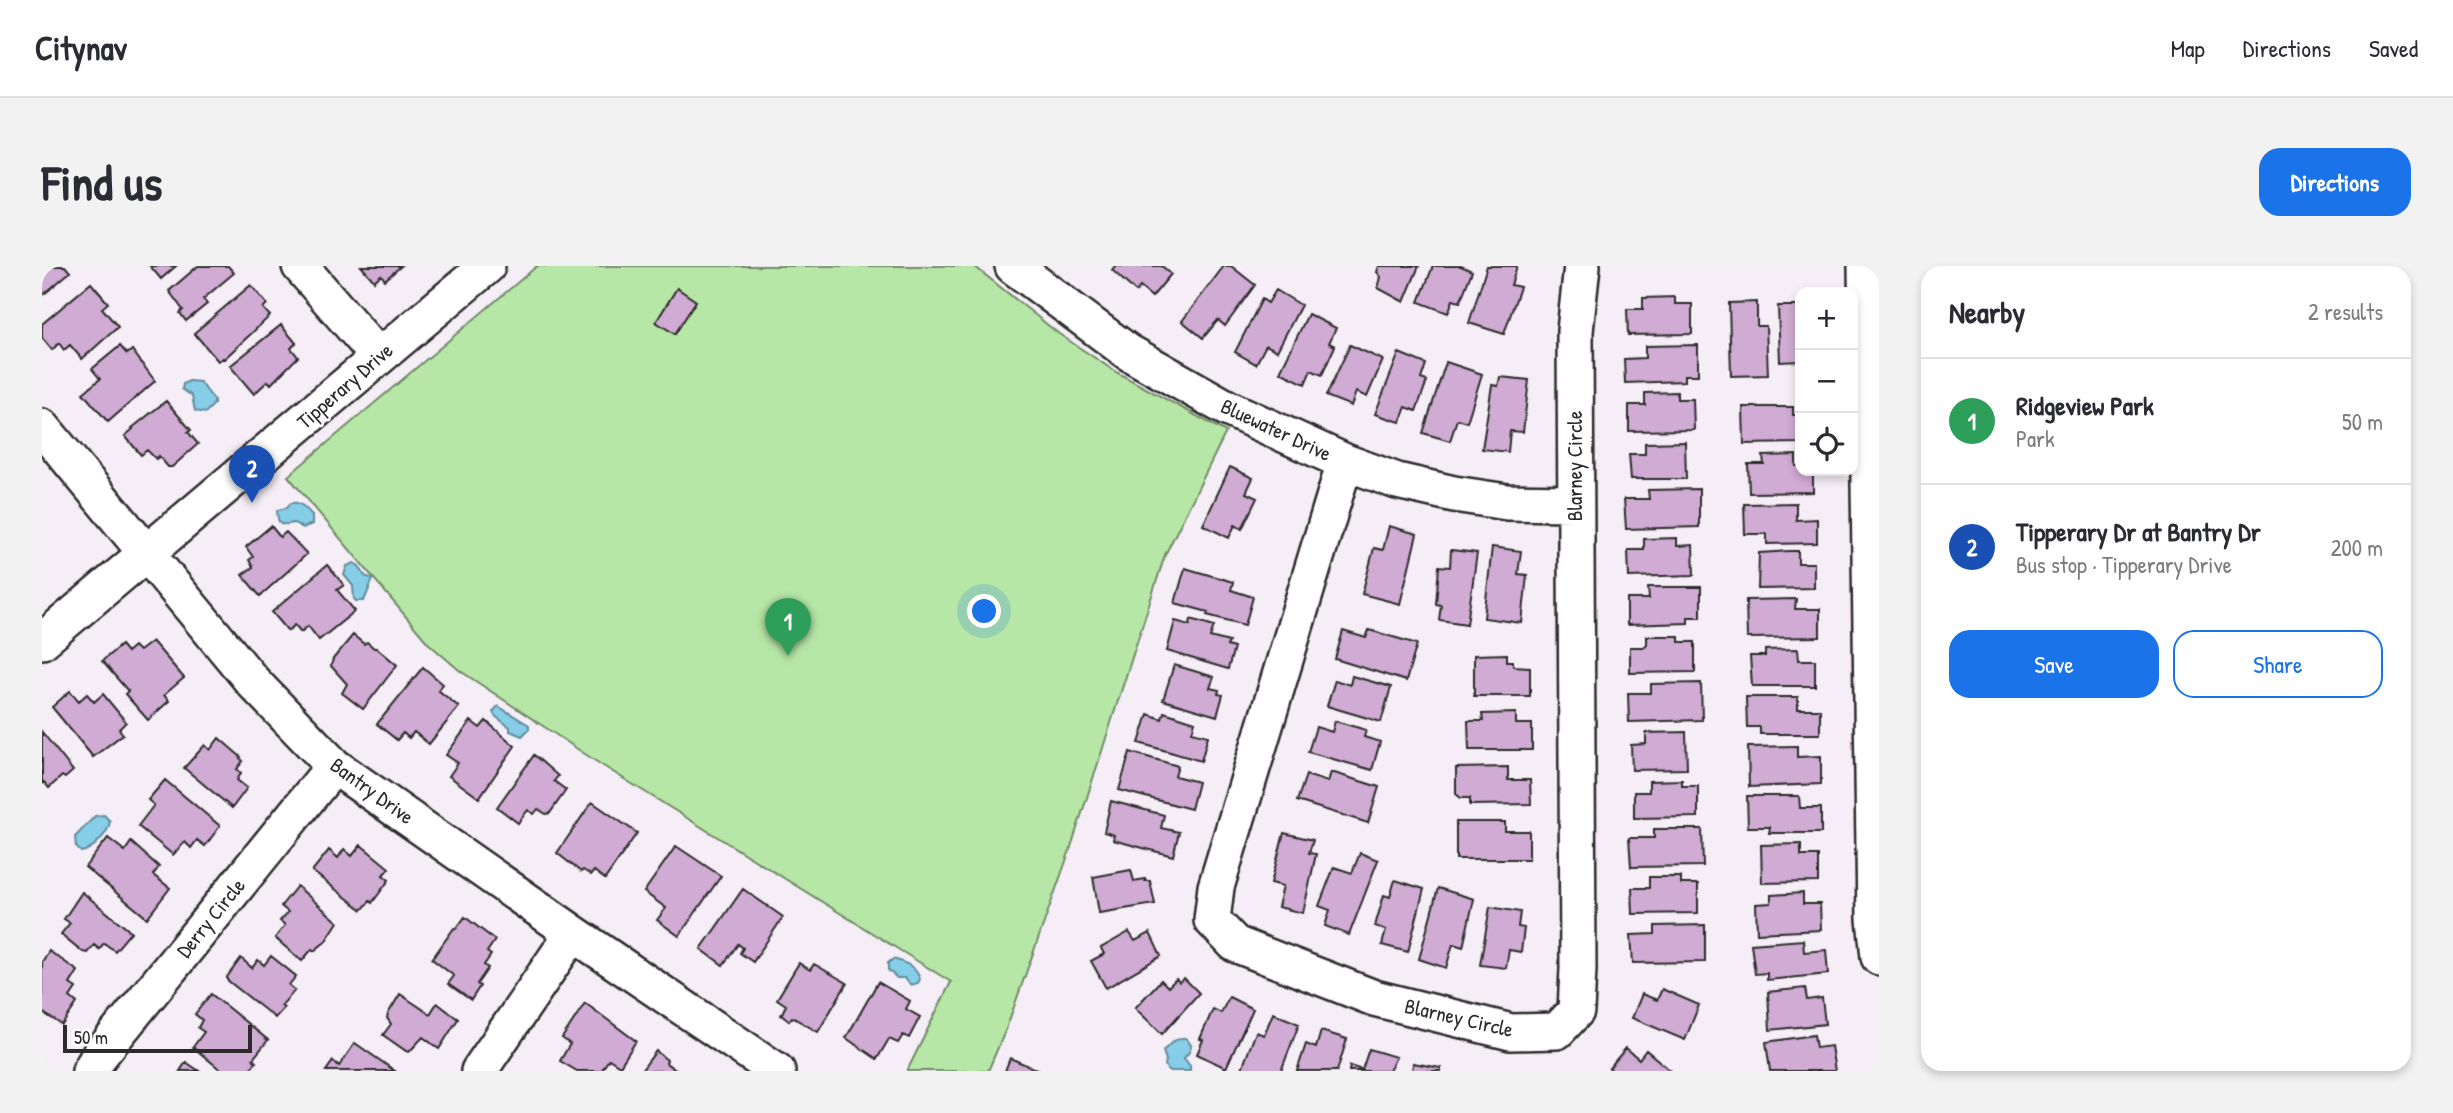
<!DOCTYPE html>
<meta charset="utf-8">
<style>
body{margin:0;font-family:"Patrick Hand",sans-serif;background:#f2f2f3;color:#2b2b33}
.controls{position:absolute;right:21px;top:21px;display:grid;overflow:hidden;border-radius:14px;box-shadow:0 4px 10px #0003}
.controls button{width:63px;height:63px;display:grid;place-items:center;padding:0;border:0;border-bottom:2px solid #e1e1e2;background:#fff;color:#2b2b33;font:35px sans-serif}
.scale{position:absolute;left:21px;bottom:18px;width:189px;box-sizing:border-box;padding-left:7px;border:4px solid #2b2b2b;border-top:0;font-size:19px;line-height:24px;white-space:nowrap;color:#2b2b2b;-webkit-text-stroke:5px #fff;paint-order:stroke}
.you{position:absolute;left:943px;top:346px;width:24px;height:24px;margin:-18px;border:5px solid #fff;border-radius:50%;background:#1a73e8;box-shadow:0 0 0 10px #1a73e833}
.badge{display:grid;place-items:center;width:46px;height:46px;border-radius:50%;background:#1a73e8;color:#fff;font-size:23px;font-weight:700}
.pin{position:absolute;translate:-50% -58px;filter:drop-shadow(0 2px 4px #0008)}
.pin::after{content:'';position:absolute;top:37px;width:24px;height:21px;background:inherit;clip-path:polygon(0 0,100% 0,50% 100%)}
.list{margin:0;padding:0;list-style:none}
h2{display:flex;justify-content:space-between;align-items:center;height:91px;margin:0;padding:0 28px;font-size:30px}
h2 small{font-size:23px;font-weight:400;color:#7c7c81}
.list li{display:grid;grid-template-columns:46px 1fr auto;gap:21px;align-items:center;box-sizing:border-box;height:126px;padding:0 28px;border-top:2px solid #e1e1e2}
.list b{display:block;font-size:26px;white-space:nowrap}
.list p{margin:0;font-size:23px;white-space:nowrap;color:#7c7c81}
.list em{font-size:23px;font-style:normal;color:#7c7c81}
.actions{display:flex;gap:14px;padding:21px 28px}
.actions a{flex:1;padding:16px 0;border:2px solid #1a73e8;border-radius:21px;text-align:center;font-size:24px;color:#1a73e8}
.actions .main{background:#1a73e8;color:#fff}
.icon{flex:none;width:38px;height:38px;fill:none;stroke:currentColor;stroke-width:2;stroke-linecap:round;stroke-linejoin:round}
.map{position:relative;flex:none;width:1837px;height:805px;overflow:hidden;border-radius:21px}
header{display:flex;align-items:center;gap:42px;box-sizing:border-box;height:98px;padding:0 35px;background:#fff;border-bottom:2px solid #e1e1e2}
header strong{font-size:33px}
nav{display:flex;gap:38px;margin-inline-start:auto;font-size:24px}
.intro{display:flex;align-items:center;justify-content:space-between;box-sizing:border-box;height:168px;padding:0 42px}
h1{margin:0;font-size:49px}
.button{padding:18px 32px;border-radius:21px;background:#1a73e8;color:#fff;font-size:24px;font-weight:700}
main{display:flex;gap:42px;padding:0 42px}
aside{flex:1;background:#fff;border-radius:21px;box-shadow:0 4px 10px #0003}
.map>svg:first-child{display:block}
.green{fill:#b7e7a6;stroke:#718968;stroke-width:2}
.water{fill:#86cde7;stroke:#628c9c;stroke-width:2}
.building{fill:#d0abd3;stroke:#2b2b2b;stroke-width:2}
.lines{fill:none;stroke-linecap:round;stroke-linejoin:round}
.minor-casing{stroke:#2b2b2b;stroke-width:40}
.minor{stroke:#fff;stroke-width:35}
.labels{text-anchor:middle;stroke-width:5;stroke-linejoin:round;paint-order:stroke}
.street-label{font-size:21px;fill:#2b2b2b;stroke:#fff}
</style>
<header>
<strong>Citynav</strong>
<nav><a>Map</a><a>Directions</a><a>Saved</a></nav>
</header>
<div class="intro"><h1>Find us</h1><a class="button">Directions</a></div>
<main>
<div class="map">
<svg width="1837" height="805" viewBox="0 0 1837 805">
<rect width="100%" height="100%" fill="#f6eef6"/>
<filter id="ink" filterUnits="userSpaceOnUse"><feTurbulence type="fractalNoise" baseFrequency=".0143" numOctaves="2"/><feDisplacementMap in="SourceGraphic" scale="14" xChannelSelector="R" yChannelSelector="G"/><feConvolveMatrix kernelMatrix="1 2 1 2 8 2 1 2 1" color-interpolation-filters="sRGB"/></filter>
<g filter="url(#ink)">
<path class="green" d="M495,0H932L1017,68L1074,106L1184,166L1123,289L1029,581L964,763L946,805H865L909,716L558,498L417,404L386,377L246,210Z"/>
<path class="water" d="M147,115L158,116L172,134V138L163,147L153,145L150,130L140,123L141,118Z
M249,237C259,235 264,243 270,249V258L261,262L252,257C237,260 236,260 235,244L244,242Z
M312,297L317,300L323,310L331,313L322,335H314L312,333L311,320L302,309L305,300Z
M456,440L487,459V463L480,470L468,465V461L453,450L451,446Z
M62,549L68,555C67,567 51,584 39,586L34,581L33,571L53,550Z
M851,693C863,697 873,699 878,713L876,717L869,719L862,712H855L846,704V697Z
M1140,772H1144L1149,779L1148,785L1142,792L1148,800V805H1126L1123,799L1124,794L1121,785L1131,775Z"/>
<path class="building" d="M0,0H23L28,6L0,30Z
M108,0H134L119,13Z
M156,0H186L192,7L161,33L165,38L144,55L138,47L141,44L127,25Z
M319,0H359L343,14L339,9L332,15Z
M1073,0H1120L1129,8L1110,31L1098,21L1094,26L1070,4Z
M1182,0H1189L1213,19L1183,60L1176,54L1161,72L1140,55Z
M1337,0H1377L1362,36L1336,22L1339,11L1335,6Z
M1391,0H1419L1430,5L1418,36L1411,34L1406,47L1377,36Z
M1445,0H1475L1469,19L1478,21L1462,68L1427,57Z
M49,17L66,37L60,42L76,61L40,93L28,79L22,84L17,77L10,84L0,72V58Z
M209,19L225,38L221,42L228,50L182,93L181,92L176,95L152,67Z
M635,22L654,35L633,68L614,56Z
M1234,24L1259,39L1235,85L1224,79L1214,98L1193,86L1220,33L1226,37Z
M1633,31V38H1650V68L1586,69L1585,43H1601V32Z
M1715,36V60H1724L1726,109L1689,110L1687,37Z
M1736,40H1758V95L1738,96Z
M1266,48L1294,62L1287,77L1293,80L1280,109L1269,104L1263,118L1238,106Z
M239,59L254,77L249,82L256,91L229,118L226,115L212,128L188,100Z
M1308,79L1341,94L1325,131L1314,126L1309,140L1284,130Z
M1656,79V109H1643V115L1583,117L1582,93L1603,92V80Z
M78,80L85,88L90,84L113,115L66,156L41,127L58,113L50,103Z
M1357,87L1384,98L1379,113L1385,115L1374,145L1364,141L1358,156L1333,148Z
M1404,96L1440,108L1425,156L1415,153L1408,175L1381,167Z
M1458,111L1487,114L1481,166L1468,165L1466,186L1440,183L1450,119L1456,120Z
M1635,126V133H1651L1652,164L1587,165V139H1603V127Z
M124,135L149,164L146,166L156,178L130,201H126L117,190L114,193L105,184L99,189L83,170L91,163L90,162Z
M1701,141H1751V149H1758V177L1702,178Z
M1643,176L1644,213H1589L1587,188H1603V177Z
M1754,189V200H1758V205H1771V226L1707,227L1706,198H1722L1721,190Z
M1188,201L1211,212L1204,227L1215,232L1200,263L1193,259L1187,272L1161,259Z
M1657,223V261L1584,263L1582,233H1607L1606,224Z
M1754,237V254L1775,253V277L1725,278V268H1703L1702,238Z
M229,260L238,271L244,266L265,288L218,330L200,309L211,301L207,294L211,291L204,281Z
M1347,260L1375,268L1358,338L1320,328L1332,282L1341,284Z
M1635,272V280L1651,279L1652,309L1587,311L1586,284H1602V273Z
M1450,281L1479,285L1476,308L1485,309L1480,357L1442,352Z
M1409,284L1435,287L1425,358L1397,354L1399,339L1394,338L1397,300L1408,301Z
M1748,285H1756V297H1772V322L1716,323L1717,287Z
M285,299L302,319L295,324L313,345L277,374L266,360L259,366L253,359L246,365L230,346Z
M1143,302L1191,316L1189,324L1211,331L1203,359L1165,349L1166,346L1133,337Z
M1606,321H1659V351H1646V357L1585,359V333H1607Z
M1754,333L1753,343H1778V371L1705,372L1704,334Z
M1149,353L1172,360L1168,371L1187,376L1185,380L1192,382L1186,403L1125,385L1133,355L1148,359Z
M1327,364L1375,378L1364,415L1293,393L1301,365L1324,372Z
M311,369L322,378L325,376L332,382H335L355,399L321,443L300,427L305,418L289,400L291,393Z
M1605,370H1637V376H1653V406L1588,407V381H1602L1605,378Z
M110,375L142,412L122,429L127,435L106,454L83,428L86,425L60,395L79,379L85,386L92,380L97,385Z
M1756,383L1757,394H1773V420H1710L1708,390H1723V384Z
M1465,388V395H1471V400L1488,401V430H1432V389Z
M1132,399L1172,411L1168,422L1177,424L1176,428L1181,429L1175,450L1121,434Z
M381,401L401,418L396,424L417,441L387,478L372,466L367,472L361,467L355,474L335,458Z
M1310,410L1349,421L1339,456L1285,440L1293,414L1308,419Z
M1659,417L1660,454L1587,456L1586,427H1609V418Z
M28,425L37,435L45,428L52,436L61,428L84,456L77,463L81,468L51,491L10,441Z
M1704,431H1756V443H1778V468H1718V461H1705Z
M1122,446L1153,456L1150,466L1166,470L1159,495L1097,477L1106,448L1120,453Z
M1474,447V458H1490V484H1427L1426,455H1441L1440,448Z
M429,455L438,462L444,455L473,480L437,532L407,510L416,497L404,489Z
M1293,455L1324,464L1322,471L1338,476L1330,504L1266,486L1274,461L1290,466Z
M0,466L31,505L23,512L20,510L7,522L2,516L0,518Z
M1644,466L1645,503L1590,504L1589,479L1604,478V467Z
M177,472L199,491L198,492L201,495L195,503L199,507L195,514L205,522L190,542L142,502L163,479L168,484Z
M1755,480V491L1779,490V518L1707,521L1706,481Z
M1088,486L1136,500L1133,510L1156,516L1149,543L1077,524Z
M492,489L516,510L512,515L524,524L508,547L504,548L496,543L492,548L486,544L476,557L455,541Z
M1466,501V514H1488L1489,538L1428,539V532H1419L1414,528V502Z
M1289,506L1337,521L1326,557L1255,535L1264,509L1286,516Z
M123,514L178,560L163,580L155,574L149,582L143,576L131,589L96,560L112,539L106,534Z
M1640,514V520H1656V551L1592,552V526H1607V515Z
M1705,530H1757L1758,542H1779V567H1727L1728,561H1706Z
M1069,535L1122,549L1119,562L1137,566L1131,590L1071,574L1072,569L1062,566Z
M550,536L595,567L563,613L552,605L549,609L541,604L539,606L515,587Z
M1414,556H1463V565H1487V593H1414Z
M1612,563H1660L1661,600L1589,601L1587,572H1612Z
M1242,567L1271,574L1267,587L1274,588L1261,647L1236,641L1241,620L1229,617Z
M66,572L83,585L89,576L117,601L111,609L128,622L105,652L43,601Z
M1759,578V590H1776V616L1720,617L1719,579Z
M319,579L347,602L341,609L347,614L330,637L328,635L320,644L270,605L287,584L296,592L302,583L310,590Z
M634,580L679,610L637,670L615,654L624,642L602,626Z
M1318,587L1336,594L1307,669L1283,660L1288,644L1277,640L1292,601L1310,607Z
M1089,604L1092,615L1103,613V615H1108L1113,638L1057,647L1051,611Z
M1607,611H1639V618H1656V647L1591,648L1590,622H1607Z
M1353,614L1382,623L1366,686L1340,679L1344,664L1333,660L1342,629L1348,631Z
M255,620L296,656L283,676L272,685L270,683L260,695L233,672L243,659L238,655L246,646L239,640Z
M1396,622L1432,633L1421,681L1411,678L1404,702L1377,693Z
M701,623L741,651L711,696L698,687L701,682L696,678L681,699L659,683Z
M40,626L89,666L73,685L62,677L57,683L52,679L45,687L41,686L19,668L28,657L22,653Z
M1761,627V638H1778L1779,664L1715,667L1714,638L1729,637V629Z
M1448,641L1478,646L1476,661L1482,662L1479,686L1467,684L1464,702L1438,699Z
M423,651L453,674L445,686L449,689L442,699L446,702L435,718L438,720L429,734L406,718L412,710L390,693L412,662L414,663Z
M1663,659V696L1591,697L1589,669L1613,668V660Z
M1087,666L1093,675L1108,667L1119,690L1064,722L1049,695L1062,688L1059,682Z
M1761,674L1762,686L1784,684L1786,708L1725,714V707L1713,708L1709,678Z
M7,685L36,705L28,718L34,722L28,731L35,737L20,759L0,746V696Z
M229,690L254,710L247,719L253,724L239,740L242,742L233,752L185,714V711L199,692L210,702L216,694L222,699Z
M757,697L768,704L772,698L805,717L776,766L750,751L747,755L739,749L744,739L735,733Z
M1142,712L1157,727L1120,768L1093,742L1119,714L1126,721L1134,713L1137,716Z
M836,716L868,735L864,743L878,751L867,772L861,769L856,777L847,773L835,793L804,772Z
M1763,722L1765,734L1780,732L1783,758L1728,764L1726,726Z
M1620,723L1657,739L1643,774L1590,752L1600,728L1615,734Z
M169,728L226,774L211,793L214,796L207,805H180L151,781L162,766L156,762L160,754L153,748Z
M358,728L388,748L395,737L416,753L397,783L381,771L367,786L364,785L341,769L349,758L345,752L346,748Z
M1187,731L1211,743L1184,802L1155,788L1161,774L1158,773L1171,743L1179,747Z
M543,737L594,775L578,800L567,793L559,805H535L518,795L528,778L520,772Z
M1231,747L1257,758L1239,805H1199L1214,766L1222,769Z
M1279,765L1305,773L1295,805H1255L1264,778L1274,782Z
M1772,769L1774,782L1789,780L1793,805H1728L1724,776Z
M313,777L353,805H284L291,795L297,800Z
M1584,782L1597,793L1604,784L1629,805H1571L1567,802Z
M1327,783L1354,791L1347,805H1307L1308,800L1320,804Z
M614,785L625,794L624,797L635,805H599Z
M968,792L998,805H963Z
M144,796L157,805H138Z
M1371,797L1399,802V805H1370Z"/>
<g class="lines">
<defs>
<path id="minor" d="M258,0L336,90
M971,0L1086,86L1185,142L1303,196L1355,215L1412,228L1465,236L1533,237
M1824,0L1833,653L1837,691
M0,161L211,416L292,500L531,667L735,805
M1303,196L1174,621L1170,654L1193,678L1332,732L1469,766L1515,765L1534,745L1536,703L1533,65L1540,0
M0,375L445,0
M48,805L57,790L292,500
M437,805L531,667"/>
</defs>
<use href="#minor" class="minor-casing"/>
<use href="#minor" class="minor"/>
</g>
</g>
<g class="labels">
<g class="street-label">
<text transform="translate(303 120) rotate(-41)" y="7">Tipperary Drive</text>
<text transform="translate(1234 164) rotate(25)" y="7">Bluewater Drive</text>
<text transform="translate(1533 200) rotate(-90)" y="7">Blarney Circle</text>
<text transform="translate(330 525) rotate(36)" y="7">Bantry Drive</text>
<text transform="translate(169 652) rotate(-51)" y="7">Derry Circle</text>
<text transform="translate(1417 752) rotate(13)" y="7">Blarney Circle</text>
</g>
</g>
</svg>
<div class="controls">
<button>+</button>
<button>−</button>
<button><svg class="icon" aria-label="locate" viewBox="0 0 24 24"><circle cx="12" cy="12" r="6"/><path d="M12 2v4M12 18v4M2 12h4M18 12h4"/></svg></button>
</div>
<div class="scale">50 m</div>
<div class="you"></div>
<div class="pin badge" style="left:746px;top:390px;background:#2e9e5b">1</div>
<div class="pin badge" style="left:210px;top:237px;background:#1a4fb4">2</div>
</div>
<aside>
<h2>Nearby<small>2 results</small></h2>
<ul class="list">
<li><span class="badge" style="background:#2e9e5b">1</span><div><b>Ridgeview Park</b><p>Park</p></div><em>50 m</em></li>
<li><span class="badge" style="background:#1a4fb4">2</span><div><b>Tipperary Dr at Bantry Dr</b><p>Bus stop · Tipperary Drive</p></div><em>200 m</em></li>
</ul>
<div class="actions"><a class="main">Save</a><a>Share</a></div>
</aside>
</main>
